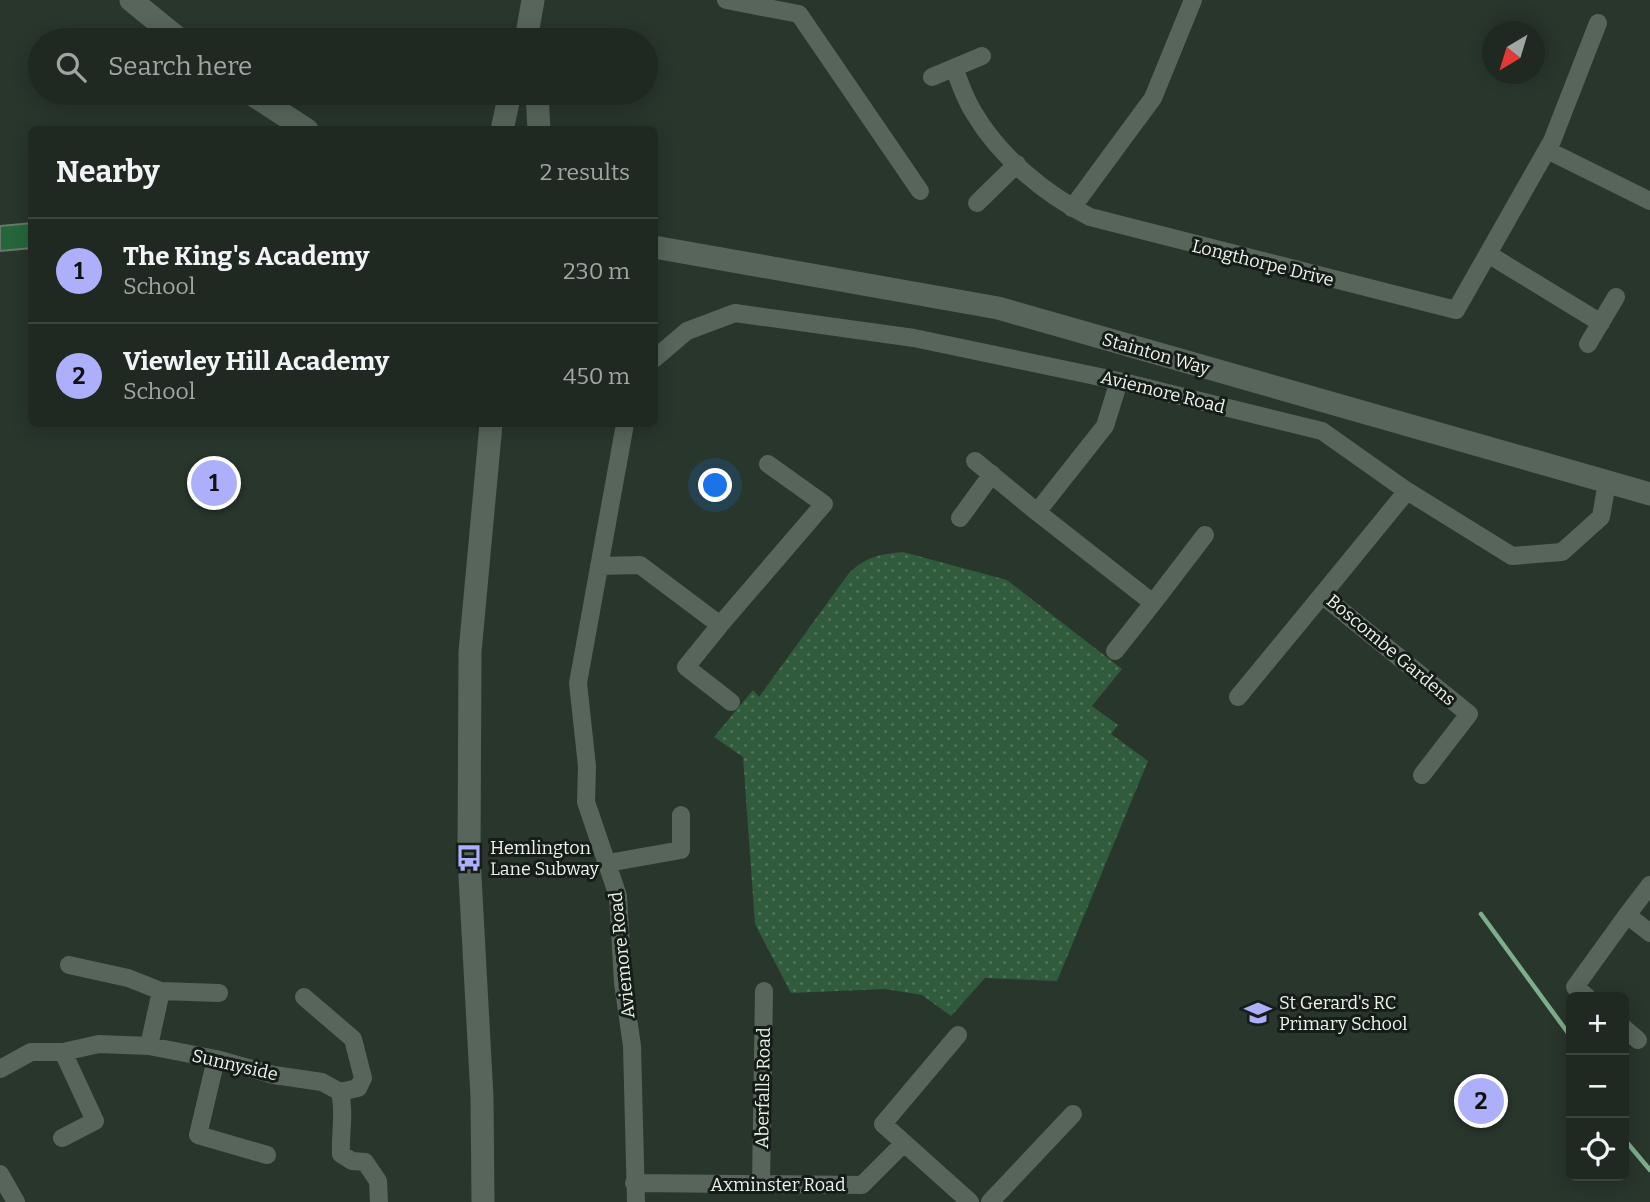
<!DOCTYPE html>
<meta charset="utf-8">
<style>
body{margin:0;font-family:Bitter,serif;background:#2c342e;color:#f1f3f6}
.controls{position:absolute;right:21px;bottom:21px;display:grid;overflow:hidden;border-radius:10px;box-shadow:0 4px 18px #0003}
.controls button{width:63px;height:63px;display:grid;place-items:center;padding:0;border:0;border-bottom:2px solid #3c443f;background:#1f2821;color:#f1f3f6;font:35px sans-serif}
.compass{position:absolute;left:1482px;top:21px;width:63px;height:63px;border-radius:50%;background:#1f2821;box-shadow:0 4px 18px #0003;rotate:218deg}
.you{position:absolute;left:716px;top:486px;width:24px;height:24px;margin:-18px;border:5px solid #fff;border-radius:50%;background:#1a73e8;box-shadow:0 0 0 10px #1a73e833}
.badge{display:grid;place-items:center;width:46px;height:46px;border-radius:50%;background:#adaffb;color:#111;font-size:23px;font-weight:700}
.pin{position:absolute;translate:-50% -50%;border:4px solid #fff;box-shadow:0 2px 7px #0006}
.list{margin:0;padding:0;list-style:none}
h2{display:flex;justify-content:space-between;align-items:center;height:91px;margin:0;padding:0 28px;font-size:30px}
h2 small{font-size:23px;font-weight:400;color:#a1a6a5}
.list li{display:grid;grid-template-columns:46px 1fr auto;gap:21px;align-items:center;box-sizing:border-box;height:105px;padding:0 28px;border-top:2px solid #3c443f}
.list b{display:block;font-size:26px;white-space:nowrap}
.list p{margin:0;font-size:23px;white-space:nowrap;color:#a1a6a5}
.list em{font-size:23px;font-style:normal;color:#a1a6a5}
.icon{flex:none;width:38px;height:38px;fill:none;stroke:currentColor;stroke-width:2;stroke-linecap:round;stroke-linejoin:round}
.map{position:relative;flex:none;width:1650px;height:1202px;overflow:hidden}
.search{position:absolute;background:#1f2821;box-shadow:0 4px 18px #0003;left:28px;top:28px;width:630px;height:77px;display:flex;align-items:center;gap:18px;box-sizing:border-box;padding:0 24px;border-radius:38px;color:#a1a6a5;font-size:26px}
.panel{position:absolute;background:#1f2821;box-shadow:0 4px 18px #0003;left:28px;top:126px;width:630px;height:301px;border-radius:10px}
.map>svg:first-child{display:block}
.park{fill:url(#park-dots)}
.lines{fill:none;stroke-linecap:round;stroke-linejoin:round}
.stream{stroke:#7fae8c;stroke-width:4.5}
.building{fill:#26663a;stroke:#6a786c;stroke-width:2}
.street{stroke:#57655a;stroke-width:18}
.secondary{stroke:#57655a;stroke-width:23}
.labels{text-anchor:middle;stroke-width:6;stroke-linejoin:round;paint-order:stroke}
.street-label{font-size:18px;fill:#e9f2eb;stroke:#161c17}
.poi-label{font-size:18px;fill:#e9f2eb;stroke:#161c17;text-anchor:start}
</style>
<div class="map">
<svg width="1650" height="1202" viewBox="0 0 1650 1202">
<defs>
<pattern id="park-dots" width="8" height="8" patternUnits="userSpaceOnUse" patternTransform="scale(1.75)"><rect width="8" height="8" fill="#305b3c"/><path d="M2 2h.1M6 6h.1" fill="none" stroke="#4e7358" stroke-width="1.8" stroke-linecap="round"/></pattern>
</defs>
<rect width="100%" height="100%" fill="#29362c"/>
<path class="park" d="M903,552L1007,580L1122,669L1092,706L1118,725L1111,734L1148,761L1057,981L985,978L951,1016L922,995L885,989L791,993L755,924L743,757L714,737L753,690L759,697L849,573C866,557 880,554 903,552Z"/>
<g class="lines">
<path class="stream" d="M1481,914L1571,1037
M1624,1139L1650,1170"/>
</g>
<path class="building" d="M32,223V248L0,251V226Z"/>
<g class="lines">
<path class="street" d="M726,0L799,14L920,191
M954,68C960,83 965,99 974,113C1000,157 1045,194 1090,217L1456,310L1552,141L1598,23
M932,77L982,56
M1547,150L1650,201
M977,203L1017,164
M1072,208L1153,98L1193,0
M1488,254L1601,323
M1588,344L1616,297
M654,359L687,331L735,313L914,338L1119,381L1322,431L1407,491L1512,556L1562,552L1601,517L1607,482
M1119,381L1105,426L1037,512L1153,603L1205,535
M625,424L578,683L587,766L586,802L618,896L623,983L632,1046L636,1202
M975,461L1037,512
M1407,491L1322,595L1469,714L1422,775
M960,518L992,474
M599,566L640,565L720,625L824,504L768,464
M720,625L686,667L731,702
M1115,651L1153,603
M1238,697L1322,595
M608,863L681,850V815
M1650,885L1627,915L1650,933
M69,965L128,978L161,991L219,993
M304,997L353,1039L363,1078L358,1088L340,1092
M1587,997L1575,987L1627,915
M1624,1028L1638,1040
M958,1035L883,1124L970,1202
M149,1046L161,991
M216,1059L198,1135L267,1155
M0,1069L31,1052H63L99,1044L149,1046L216,1059L274,1075L322,1082L340,1092C345,1113 340,1133 341,1154L352,1161L365,1162L378,1181L379,1202
M62,1138L95,1121L63,1052
M0,1174L16,1202
M634,1183L862,1185L904,1143
M761,1184L764,991
M990,1202L1073,1114"/>
<path class="secondary" d="M131,0L180,40
M526,40L533,0
M250,93L307,130
M537,93L539,130
M502,130L510,93
M654,247L998,308L1650,494
M483,1202L482,1097L469,858L470,652L491,424"/>
</g>
<defs>
<symbol id="bus-bare" viewBox="-9 -9 18 18"><path d="M-5-6H5V4H4V6H2V4H-2V6H-4V4H-5ZM-3.5-4V0h7V-4ZM-3.5 1.2v1.5H-2V1.2ZM2 1.2v1.5H3.5V1.2Z" fill="#adaffb" stroke="#161c17" stroke-width="2.5" paint-order="stroke"/></symbol>
<symbol id="school-bare" viewBox="-9 -9 18 18"><path d="M0-5L7-2L0 1L-7-2ZM-4 1L0 2.5L4 1V4Q0 6-4 4Z" fill="#adaffb" stroke="#161c17" stroke-width="2.5" paint-order="stroke"/></symbol>
</defs>
<g fill-rule="evenodd">
<use href="#bus-bare" x="450" y="839" width="38" height="38"/>
<use href="#school-bare" x="1239" y="994" width="38" height="38"/>
</g>
<g class="labels">
<g class="street-label">
<text transform="translate(1263 263) rotate(14)" y="6">Longthorpe Drive</text>
<text transform="translate(1156 354) rotate(16)" y="6">Stainton Way</text>
<text transform="translate(1163 392) rotate(14)" y="6">Aviemore Road</text>
<text transform="translate(1391 650) rotate(40)" y="6">Boscombe Gardens</text>
<text transform="translate(622 955) rotate(-96)" y="6">Aviemore Road</text>
<text transform="translate(235 1065) rotate(13)" y="6">Sunnyside</text>
<text transform="translate(763 1088) rotate(-89)" y="6">Aberfalls Road</text>
<text x="778" y="1191">Axminster Road</text>
</g>
<g class="poi-label">
<text x="490" y="854">Hemlington<tspan x="490" dy="21">Lane Subway</tspan></text>
<text x="1279" y="1009">St Gerard's RC<tspan x="1279" dy="21">Primary School</tspan></text>
</g>
</g>
</svg>
<div class="controls">
<button>+</button>
<button>−</button>
<button><svg class="icon" aria-label="locate" viewBox="0 0 24 24"><circle cx="12" cy="12" r="6"/><path d="M12 2v4M12 18v4M2 12h4M18 12h4"/></svg></button>
</div>
<svg class="compass" viewBox="-18 -18 36 36"><path d="M0-13l5 13h-10z" fill="#e53935"/><path d="M0 13l5-13h-10z" fill="#a1a6a5"/></svg>
<div class="you"></div>
<div class="pin badge" style="left:214px;top:483px">1</div>
<div class="pin badge" style="left:1481px;top:1101px">2</div>
<div class="search"><svg class="icon" aria-label="search" viewBox="0 0 24 24"><circle cx="10" cy="10" r="6"/><path d="M15 15l6 6"/></svg>Search here</div>
<section class="panel">
<h2>Nearby<small>2 results</small></h2>
<ul class="list">
<li><span class="badge">1</span><div><b>The King's Academy</b><p>School</p></div><em>230 m</em></li>
<li><span class="badge">2</span><div><b>Viewley Hill Academy</b><p>School</p></div><em>450 m</em></li>
</ul>
</section>
</div>
